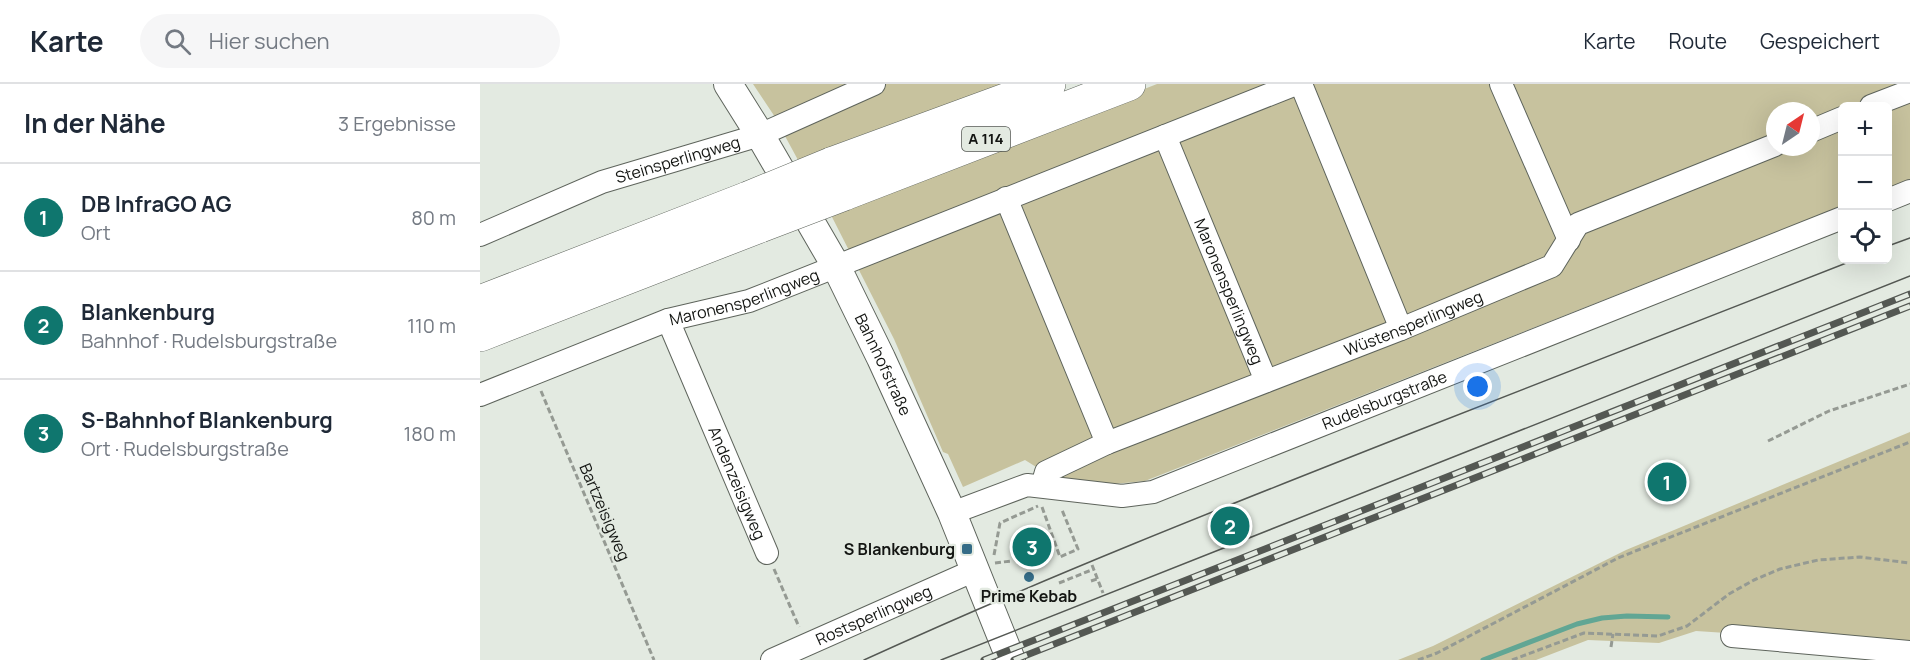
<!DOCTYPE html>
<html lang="de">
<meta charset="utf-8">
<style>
body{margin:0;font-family:Manrope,sans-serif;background:#f6f6f7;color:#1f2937}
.controls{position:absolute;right:18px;top:18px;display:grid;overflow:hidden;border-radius:9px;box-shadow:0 6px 24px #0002}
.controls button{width:54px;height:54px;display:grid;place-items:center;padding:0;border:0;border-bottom:2px solid #e0e1e3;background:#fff;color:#1f2937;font:30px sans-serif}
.compass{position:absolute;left:1286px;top:18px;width:54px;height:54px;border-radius:50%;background:#fff;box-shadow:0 6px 24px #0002;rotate:35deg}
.you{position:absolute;left:998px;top:303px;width:21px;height:21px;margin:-15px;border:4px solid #fff;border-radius:50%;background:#1a73e8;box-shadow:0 0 0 9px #1a73e833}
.badge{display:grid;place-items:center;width:39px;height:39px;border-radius:50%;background:#0f766e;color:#fff;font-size:20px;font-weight:700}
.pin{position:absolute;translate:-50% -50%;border:3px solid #fff;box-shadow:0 2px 6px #0006}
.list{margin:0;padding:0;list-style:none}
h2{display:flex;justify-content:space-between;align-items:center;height:78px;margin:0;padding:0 24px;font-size:26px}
h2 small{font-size:20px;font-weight:400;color:#747a83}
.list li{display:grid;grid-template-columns:39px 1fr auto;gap:18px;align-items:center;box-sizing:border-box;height:108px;padding:0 24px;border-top:2px solid #e0e1e3}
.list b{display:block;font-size:22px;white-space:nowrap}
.list p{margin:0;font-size:20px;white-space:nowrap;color:#747a83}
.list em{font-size:20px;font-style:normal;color:#747a83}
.icon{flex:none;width:33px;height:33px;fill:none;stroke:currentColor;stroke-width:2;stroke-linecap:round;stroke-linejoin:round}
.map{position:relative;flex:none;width:1430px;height:576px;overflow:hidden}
header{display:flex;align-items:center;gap:36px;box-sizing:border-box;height:84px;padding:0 30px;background:#fff;border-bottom:2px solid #e0e1e3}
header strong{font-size:28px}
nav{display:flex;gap:33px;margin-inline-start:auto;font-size:21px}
.search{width:420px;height:54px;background:#f6f6f7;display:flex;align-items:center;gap:15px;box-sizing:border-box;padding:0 21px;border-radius:33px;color:#747a83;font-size:22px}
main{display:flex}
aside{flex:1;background:#fff}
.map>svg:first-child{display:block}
.green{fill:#c7c29e;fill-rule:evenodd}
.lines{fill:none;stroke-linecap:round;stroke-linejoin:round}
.stream{stroke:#61a694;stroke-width:5}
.minor-casing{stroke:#5e645c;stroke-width:24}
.major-casing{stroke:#5e645c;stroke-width:30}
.highway-casing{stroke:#5e645c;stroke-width:34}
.path{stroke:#959a93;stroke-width:3;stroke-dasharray:6 3;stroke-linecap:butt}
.minor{stroke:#fff;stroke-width:22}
.major{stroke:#fff;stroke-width:28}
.highway{stroke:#fff;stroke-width:33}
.tram{stroke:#545853;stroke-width:1.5}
.rail-casing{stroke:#545853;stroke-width:7}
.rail{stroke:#e3eae1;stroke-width:4.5;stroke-dasharray:14;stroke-linecap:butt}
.highway-bridge-casing{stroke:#5e645c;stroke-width:34;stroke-linecap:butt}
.highway-bridge{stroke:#fff;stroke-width:33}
.poi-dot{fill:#356c87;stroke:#e3eae1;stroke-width:2}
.labels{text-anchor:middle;stroke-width:4.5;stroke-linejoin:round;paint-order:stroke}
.shield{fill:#e3eae1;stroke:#515550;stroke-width:1.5}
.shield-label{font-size:15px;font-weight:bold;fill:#131512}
.street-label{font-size:16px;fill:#131512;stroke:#e3eae1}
.poi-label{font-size:16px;font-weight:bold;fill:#131512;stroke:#e3eae1;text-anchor:end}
</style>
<header>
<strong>Karte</strong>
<div class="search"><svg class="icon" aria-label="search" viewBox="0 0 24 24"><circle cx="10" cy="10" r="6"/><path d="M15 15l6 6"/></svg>Hier suchen</div>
<nav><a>Karte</a><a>Route</a><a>Gespeichert</a></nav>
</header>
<main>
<aside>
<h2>In der Nähe<small>3 Ergebnisse</small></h2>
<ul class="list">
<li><span class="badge">1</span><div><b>DB InfraGO AG</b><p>Ort</p></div><em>80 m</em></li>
<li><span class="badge">2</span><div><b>Blankenburg</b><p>Bahnhof · Rudelsburgstraße</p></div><em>110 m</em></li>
<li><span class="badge">3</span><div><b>S-Bahnhof Blankenburg</b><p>Ort · Rudelsburgstraße</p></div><em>180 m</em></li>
</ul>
</aside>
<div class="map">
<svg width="1430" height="576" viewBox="0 0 1430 576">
<rect width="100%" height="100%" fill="#e3eae1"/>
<path class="green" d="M273,0H524C456,27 385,47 318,76L293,30Z
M677,0H1430V96L1408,105V22H1362V122L665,397L623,401L577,396L545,376L483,403L468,370L463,368L414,255L352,133L375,119ZM1295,27H1331V63H1295Z
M1430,348V561L1216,547L1179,559L1108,556L1056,576H918L953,562L1146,466Z"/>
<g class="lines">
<path class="stream" d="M1003,576L1097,540L1122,534L1147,532L1188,533"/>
<defs>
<g id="minor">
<path d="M821,0L921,245"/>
<path d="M1021,0L1089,156"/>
<path d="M1391,22L1430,7"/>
<path d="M1331,47L1362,34"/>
<path id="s1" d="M685,52L786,297"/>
<path d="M526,114L627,359"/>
<path d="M1408,116L1430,107"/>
<path id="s2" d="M0,151L122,98L280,51L394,0"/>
<path id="s3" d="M188,236L287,469"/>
<path id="s4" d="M0,311L188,236L269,217L816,0"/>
<path id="s5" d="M562,402L566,388L627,359L921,245L1072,182L1098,140L1295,61"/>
<path id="s6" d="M472,429L547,401L642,412L673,408L1362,134"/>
<path d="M1252,552L1430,568"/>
<path id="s7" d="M292,576L495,486"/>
</g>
<g id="major">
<path id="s8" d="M248,0L280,51L356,182L401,274L472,429L531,576"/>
</g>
<path id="highway" d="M351,80L569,0
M364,110L649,0
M0,218L268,114
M0,251L280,142"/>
</defs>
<use href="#minor" class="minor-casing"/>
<use href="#major" class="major-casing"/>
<use href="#highway" class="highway-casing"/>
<path class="path" d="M61,307L174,576
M1288,357L1349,327L1430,300
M562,423L580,473L598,465L582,426
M514,471L520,439L558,422
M515,479L531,477
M612,481L623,509
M294,485L319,543
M611,497L617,495
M579,499L614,485
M1131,563L1133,550
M938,576L957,569L1138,474L1430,358
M1032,576L1104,549L1178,552L1207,542L1249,510L1274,496L1300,485L1338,476L1380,473L1430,479"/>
<use href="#minor" class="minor"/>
<use href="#major" class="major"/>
<use href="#highway" class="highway"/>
<path class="tram" d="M1408,162L1430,154
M384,576C563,494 746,422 929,350C1078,292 1226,233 1374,176
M461,576L1430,192"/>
<defs>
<path id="rail" d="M504,576L1430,210
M534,576L1430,222"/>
</defs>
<use href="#rail" class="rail-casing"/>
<use href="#rail" class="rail"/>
<defs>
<path id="highway-bridge" d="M268,114L351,80
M280,142L364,110"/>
</defs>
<use href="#highway-bridge" class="highway-bridge-casing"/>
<use href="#highway-bridge" class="highway-bridge"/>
</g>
<g class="poi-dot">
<rect x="481" y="459" width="12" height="12" rx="3"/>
<circle cx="549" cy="493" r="6"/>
</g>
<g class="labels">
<rect class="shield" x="482" y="43" width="48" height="24" rx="4.5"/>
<g class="shield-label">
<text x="506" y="60">A 114</text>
</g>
<g class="street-label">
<text dy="6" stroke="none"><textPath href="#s2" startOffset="212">Steinsperlingweg</textPath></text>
<text dy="6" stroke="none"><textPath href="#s1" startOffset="168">Maronensperlingweg</textPath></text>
<text dy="6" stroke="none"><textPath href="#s4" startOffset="282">Maronensperlingweg</textPath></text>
<text dy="6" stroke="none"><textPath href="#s5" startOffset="411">Wüstensperlingweg</textPath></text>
<text dy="6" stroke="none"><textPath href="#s8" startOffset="321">Bahnhofstraße</textPath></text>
<text dy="6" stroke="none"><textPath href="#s6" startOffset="456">Rudelsburgstraße</textPath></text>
<text dy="6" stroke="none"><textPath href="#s3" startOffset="177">Andenzeisigweg</textPath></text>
<text transform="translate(125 428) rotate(67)" y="6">Bartzeisigweg</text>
<text dy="6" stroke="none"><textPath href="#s7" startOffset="111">Rostsperlingweg</textPath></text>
</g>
<g class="poi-label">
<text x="475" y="471">S Blankenburg</text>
<text x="549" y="518" text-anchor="middle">Prime Kebab</text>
</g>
</g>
</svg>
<div class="controls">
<button>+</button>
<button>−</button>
<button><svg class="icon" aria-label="locate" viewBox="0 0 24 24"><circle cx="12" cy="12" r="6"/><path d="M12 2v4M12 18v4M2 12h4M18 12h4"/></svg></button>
</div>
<svg class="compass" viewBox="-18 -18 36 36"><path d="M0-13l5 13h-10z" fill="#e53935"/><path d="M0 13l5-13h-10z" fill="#747a83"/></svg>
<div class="you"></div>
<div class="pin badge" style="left:1187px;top:398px">1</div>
<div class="pin badge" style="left:750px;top:442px">2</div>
<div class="pin badge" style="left:552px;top:463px">3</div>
</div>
</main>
